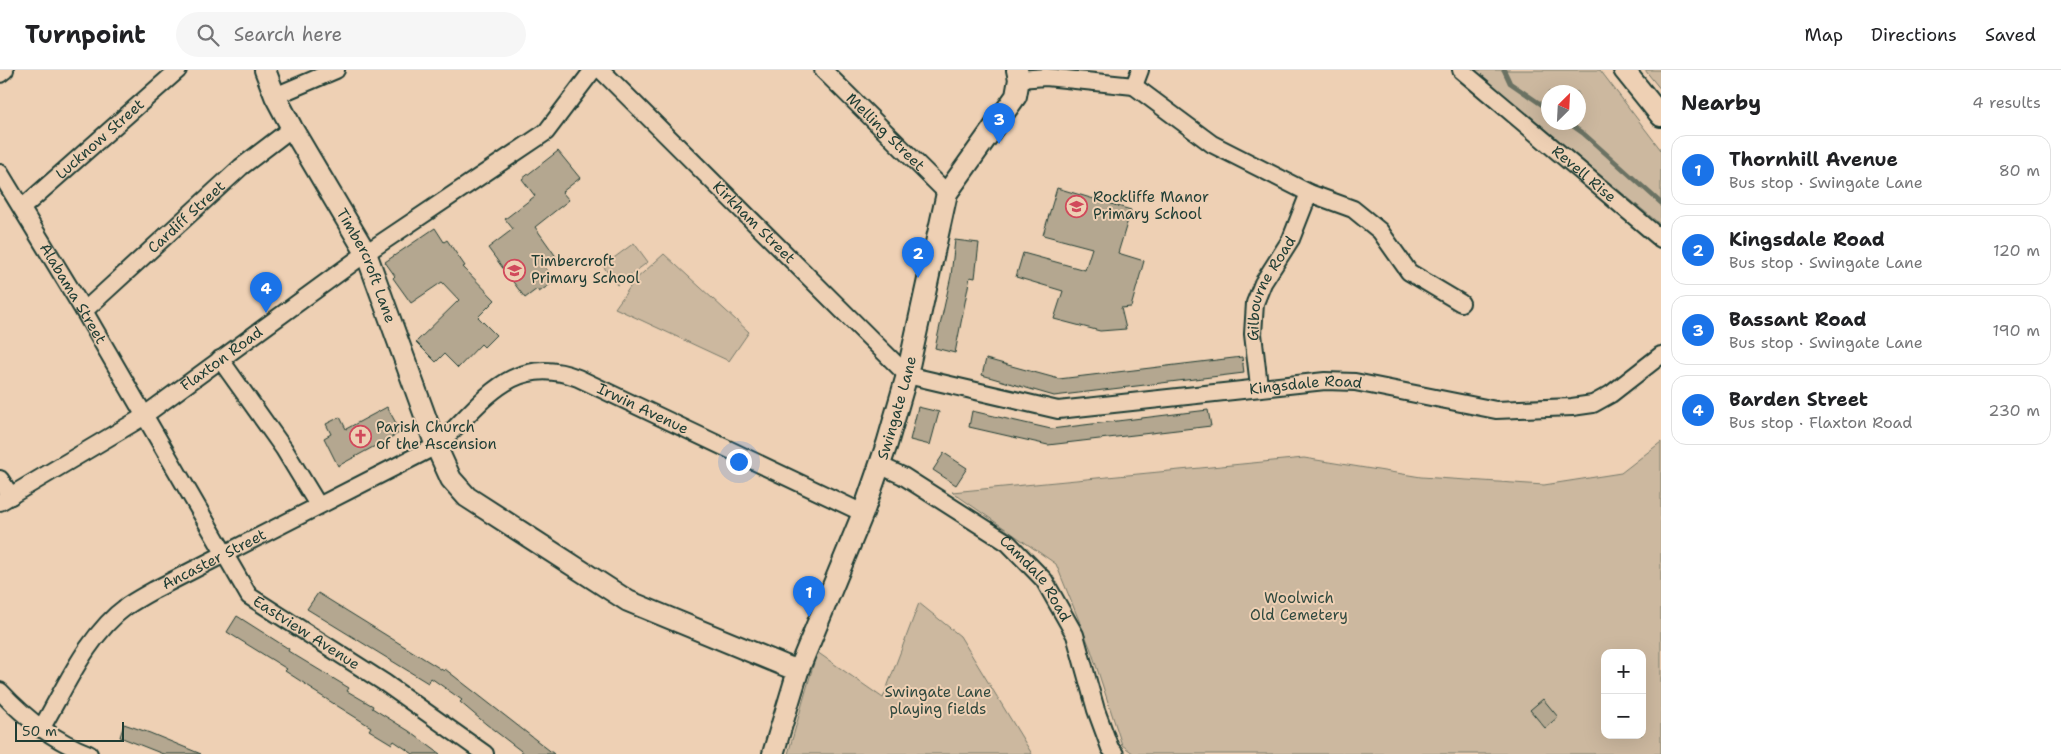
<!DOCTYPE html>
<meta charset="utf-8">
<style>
body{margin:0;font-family:"Shantell Sans",sans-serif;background:#f6f6f6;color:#202124}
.controls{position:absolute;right:15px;bottom:15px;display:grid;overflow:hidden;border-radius:10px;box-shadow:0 5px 20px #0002}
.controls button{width:45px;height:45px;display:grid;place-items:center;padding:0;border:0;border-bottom:1px solid #e0e0e0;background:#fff;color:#202124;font:25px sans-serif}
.compass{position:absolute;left:1541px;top:15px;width:45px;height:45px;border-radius:50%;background:#fff;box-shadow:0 5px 20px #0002;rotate:24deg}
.scale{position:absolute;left:15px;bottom:12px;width:109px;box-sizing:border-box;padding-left:5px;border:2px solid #1f3d34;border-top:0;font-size:14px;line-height:18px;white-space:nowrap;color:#1f3d34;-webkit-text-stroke:4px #eed0b4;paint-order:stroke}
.you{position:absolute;left:738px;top:391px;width:18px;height:18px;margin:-12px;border:4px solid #fff;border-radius:50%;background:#1a73e8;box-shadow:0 0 0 8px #1a73e833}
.badge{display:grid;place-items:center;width:32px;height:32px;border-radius:50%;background:#1a73e8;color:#fff;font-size:16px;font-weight:700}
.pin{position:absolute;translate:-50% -41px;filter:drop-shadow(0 1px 2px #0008)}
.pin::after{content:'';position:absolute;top:26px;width:18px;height:15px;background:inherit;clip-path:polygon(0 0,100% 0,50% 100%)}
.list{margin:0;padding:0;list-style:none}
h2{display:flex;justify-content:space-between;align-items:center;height:65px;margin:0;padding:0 20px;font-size:21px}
h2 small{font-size:16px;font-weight:400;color:#757577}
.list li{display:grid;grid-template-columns:32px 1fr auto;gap:15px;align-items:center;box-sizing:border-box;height:70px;margin:0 10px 10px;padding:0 10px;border:1px solid #e0e0e0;border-radius:15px}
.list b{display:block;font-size:19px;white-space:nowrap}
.list p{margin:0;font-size:16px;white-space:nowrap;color:#757577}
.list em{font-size:16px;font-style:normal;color:#757577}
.icon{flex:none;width:28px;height:28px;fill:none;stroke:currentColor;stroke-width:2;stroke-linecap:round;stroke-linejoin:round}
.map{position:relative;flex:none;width:1661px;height:684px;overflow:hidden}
header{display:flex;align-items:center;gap:30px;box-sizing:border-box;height:70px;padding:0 25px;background:#fff;border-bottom:1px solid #e0e0e0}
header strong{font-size:24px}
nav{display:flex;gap:28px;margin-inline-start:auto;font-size:18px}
.search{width:350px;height:45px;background:#f6f6f6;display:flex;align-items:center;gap:12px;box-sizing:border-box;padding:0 18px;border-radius:28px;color:#757577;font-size:19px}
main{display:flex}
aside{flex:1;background:#fff}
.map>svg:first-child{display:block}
.green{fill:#ccb89f;stroke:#767a6a;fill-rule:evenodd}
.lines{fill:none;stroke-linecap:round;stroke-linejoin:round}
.stream{stroke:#6a7263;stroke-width:4.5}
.building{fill:#b4a790;stroke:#1f3d34}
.minor-casing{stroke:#1f3d34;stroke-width:20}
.tertiary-casing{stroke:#1f3d34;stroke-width:24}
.minor{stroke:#eed0b4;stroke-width:16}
.tertiary{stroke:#eed0b4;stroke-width:20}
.labels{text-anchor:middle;stroke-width:4;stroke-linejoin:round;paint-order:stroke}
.street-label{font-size:15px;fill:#1f3d34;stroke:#eed0b4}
.poi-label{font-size:15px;fill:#1f3d34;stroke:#eed0b4;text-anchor:start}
.park-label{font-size:15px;fill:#30493f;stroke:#eed0b4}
</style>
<header>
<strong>Turnpoint</strong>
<div class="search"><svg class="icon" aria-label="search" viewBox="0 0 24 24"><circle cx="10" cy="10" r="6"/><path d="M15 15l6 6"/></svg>Search here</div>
<nav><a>Map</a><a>Directions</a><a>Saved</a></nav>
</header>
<main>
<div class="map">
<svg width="1661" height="684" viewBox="0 0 1661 684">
<rect width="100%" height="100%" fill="#eed0b4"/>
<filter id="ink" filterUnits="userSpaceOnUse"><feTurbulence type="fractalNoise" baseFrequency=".02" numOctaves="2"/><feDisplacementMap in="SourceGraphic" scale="10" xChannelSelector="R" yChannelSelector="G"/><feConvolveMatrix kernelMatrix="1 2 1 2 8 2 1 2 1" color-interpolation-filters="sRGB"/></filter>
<g filter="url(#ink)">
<path class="green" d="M1473,0H1600L1661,80V155ZM1548,22H1578V52H1548Z
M1645,0H1661V20Z
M634,173L648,192L617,215L603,196Z
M664,184L749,262L729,291L615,238L635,210Z
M1661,372V684H1134L1122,675L1091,580L1056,494L952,422L1304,388L1421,407L1544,415L1621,403ZM1605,583H1642V665H1605Z
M919,533L960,566L1032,684H788L817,582L883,628Z"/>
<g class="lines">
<path class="stream" d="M1504,0L1510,13L1548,39
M1567,52L1584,64L1661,133"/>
</g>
<path class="building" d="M558,81L580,108L562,122L569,130L535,157L557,188L545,197L555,211L539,222L537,219L525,228L488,178L513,159L505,149L535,126L522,109Z
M1057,118L1131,140L1118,183L1144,191L1131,237L1121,238L1126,259L1100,261L1054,249L1063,221L1016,207L1023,183L1085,200L1092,178L1043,165Z
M435,158L444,172L447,170L465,196L463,197L495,230L478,247L496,265L484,277L481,274L458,298L444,284L436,292L416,272L459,230L442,212L411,233L393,208L395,206L385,192Z
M955,170L979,173L975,208L970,207L955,283L935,278L951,206Z
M1242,287L1244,303L1054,326L982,305L986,289L1059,309Z
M387,337L401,362L338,396L324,368L331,364L326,354L340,347L346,359Z
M918,337L939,342L930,375L910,370Z
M1208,340L1211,356L1048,375L969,357L972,341L1051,359Z
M944,383L967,398L956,415L933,400Z
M318,523L444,601L445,599L554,684H525L486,654L460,632L462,630L431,608L428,613L307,539Z
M237,546L289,579L288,581L349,618L347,621L373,636L372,638L409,661L440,684H413L394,671L392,674L369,660L371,657L312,620L313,619L285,601L287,599L227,562Z
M1543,629L1558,647L1545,658L1530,640Z
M124,654L150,663L201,684H163L120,667Z"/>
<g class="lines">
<defs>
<g id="minor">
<path id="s1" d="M601,0L907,305L1058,340L1325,311L1355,312L1496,340L1572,337L1593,334L1611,324L1661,285"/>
<path id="s2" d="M823,0L947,123"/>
<path id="s3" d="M1461,0L1661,169"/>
<path d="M0,4L5,0"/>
<path d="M1019,9L1046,7L1134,16L1140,0"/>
<path d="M1134,16L1212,74L1309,123L1353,139L1380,161L1409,202L1461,233"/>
<path d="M275,26L336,0"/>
<path id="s4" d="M0,103L84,241L249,526L385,613L485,684"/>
<path id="s5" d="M22,138L178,0"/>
<path id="s6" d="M84,241L241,97L292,58"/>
<path d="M220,289L284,379L318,435"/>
<path id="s7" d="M1259,316L1253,264L1255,233L1263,213L1291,169L1309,123"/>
<path id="s8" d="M879,395L903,406L1008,473L1044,510L1075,565L1096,640L1110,678L1115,684"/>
<path d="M0,409L11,426"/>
<path id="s9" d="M0,432L138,350L366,183L546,62L593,0"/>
<path d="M0,621C25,648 54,671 89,684"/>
<path id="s10" d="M41,659C65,618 88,564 127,536C136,530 145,525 154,520L436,376C480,338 509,281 578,308L863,443"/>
</g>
<g id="tertiary">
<path id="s11" d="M265,0L275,26L292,58L366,183L436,376L451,409L467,427L628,531L798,601"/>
<path d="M1624,0L1661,46"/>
<path id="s12" d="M773,684L798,601L863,443L887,374L907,305L947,123L1016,26L1019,9L1017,0"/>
</g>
</defs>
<use href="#minor" class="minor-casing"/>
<use href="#tertiary" class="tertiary-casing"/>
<use href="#minor" class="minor"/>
<use href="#tertiary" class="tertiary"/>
</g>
</g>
<defs>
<symbol id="school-ring" viewBox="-11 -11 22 22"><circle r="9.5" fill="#eed0b4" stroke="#d1495b" stroke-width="1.5"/><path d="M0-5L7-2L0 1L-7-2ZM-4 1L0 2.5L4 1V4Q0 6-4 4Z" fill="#d1495b"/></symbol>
<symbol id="church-ring" viewBox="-11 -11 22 22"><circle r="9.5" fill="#eed0b4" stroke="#d1495b" stroke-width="1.5"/><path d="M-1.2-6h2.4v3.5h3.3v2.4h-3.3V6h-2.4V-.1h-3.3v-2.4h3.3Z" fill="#d1495b"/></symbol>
</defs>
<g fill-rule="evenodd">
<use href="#school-ring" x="1064" y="124" width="25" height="25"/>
<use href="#school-ring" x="502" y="188" width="25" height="25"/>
<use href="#church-ring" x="348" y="354" width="25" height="25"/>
</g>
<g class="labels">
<g class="street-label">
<text dy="5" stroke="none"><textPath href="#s2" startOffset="88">Melling Street</textPath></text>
<text dy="5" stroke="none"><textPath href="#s5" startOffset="104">Lucknow Street</textPath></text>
<text dy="5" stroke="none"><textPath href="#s3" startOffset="161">Revell Rise</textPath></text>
<text dy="5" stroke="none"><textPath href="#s6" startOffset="139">Cardiff Street</textPath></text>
<text dy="5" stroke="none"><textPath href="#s1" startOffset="216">Kirkham Street</textPath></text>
<text dy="5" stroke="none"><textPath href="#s11" startOffset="221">Timbercroft Lane</textPath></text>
<text dy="5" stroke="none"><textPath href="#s7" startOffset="102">Gilbourne Road</textPath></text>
<text dy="5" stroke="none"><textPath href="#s4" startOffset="141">Alabama Street</textPath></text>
<text dy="5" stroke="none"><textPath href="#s9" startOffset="264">Flaxton Road</textPath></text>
<text dy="5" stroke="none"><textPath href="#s1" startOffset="836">Kingsdale Road</textPath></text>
<text dy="5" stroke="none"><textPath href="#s10" startOffset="741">Irwin Avenue</textPath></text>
<text dy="5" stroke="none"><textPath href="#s12" startOffset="368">Swingate Lane</textPath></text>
<text dy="5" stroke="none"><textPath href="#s10" startOffset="250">Ancaster Street</textPath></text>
<text dy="5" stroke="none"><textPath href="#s8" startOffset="196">Camdale Road</textPath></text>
<text dy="5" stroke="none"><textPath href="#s4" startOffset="559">Eastview Avenue</textPath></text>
</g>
<g class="poi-label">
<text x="1093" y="132">Rockliffe Manor<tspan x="1093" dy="17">Primary School</tspan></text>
<text x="531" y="196">Timbercroft<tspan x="531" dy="17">Primary School</tspan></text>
<text x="376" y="362">Parish Church<tspan x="376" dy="17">of the Ascension</tspan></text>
</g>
<g class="park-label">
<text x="1299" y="533">Woolwich<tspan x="1299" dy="17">Old Cemetery</tspan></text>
<text x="938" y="627">Swingate Lane<tspan x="938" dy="17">playing fields</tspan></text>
</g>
</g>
</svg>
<div class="controls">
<button>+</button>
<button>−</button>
</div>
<svg class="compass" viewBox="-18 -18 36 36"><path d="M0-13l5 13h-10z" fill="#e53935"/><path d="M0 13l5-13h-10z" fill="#757577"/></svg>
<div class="scale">50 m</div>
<div class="you"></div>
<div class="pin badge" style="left:809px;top:547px">1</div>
<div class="pin badge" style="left:918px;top:208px">2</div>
<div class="pin badge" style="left:999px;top:74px">3</div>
<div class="pin badge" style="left:266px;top:243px">4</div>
</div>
<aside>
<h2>Nearby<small>4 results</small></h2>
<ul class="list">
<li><span class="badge">1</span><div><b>Thornhill Avenue</b><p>Bus stop · Swingate Lane</p></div><em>80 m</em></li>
<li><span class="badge">2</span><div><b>Kingsdale Road</b><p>Bus stop · Swingate Lane</p></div><em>120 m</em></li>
<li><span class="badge">3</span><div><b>Bassant Road</b><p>Bus stop · Swingate Lane</p></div><em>190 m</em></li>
<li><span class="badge">4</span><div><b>Barden Street</b><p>Bus stop · Flaxton Road</p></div><em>230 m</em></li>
</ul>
</aside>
</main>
